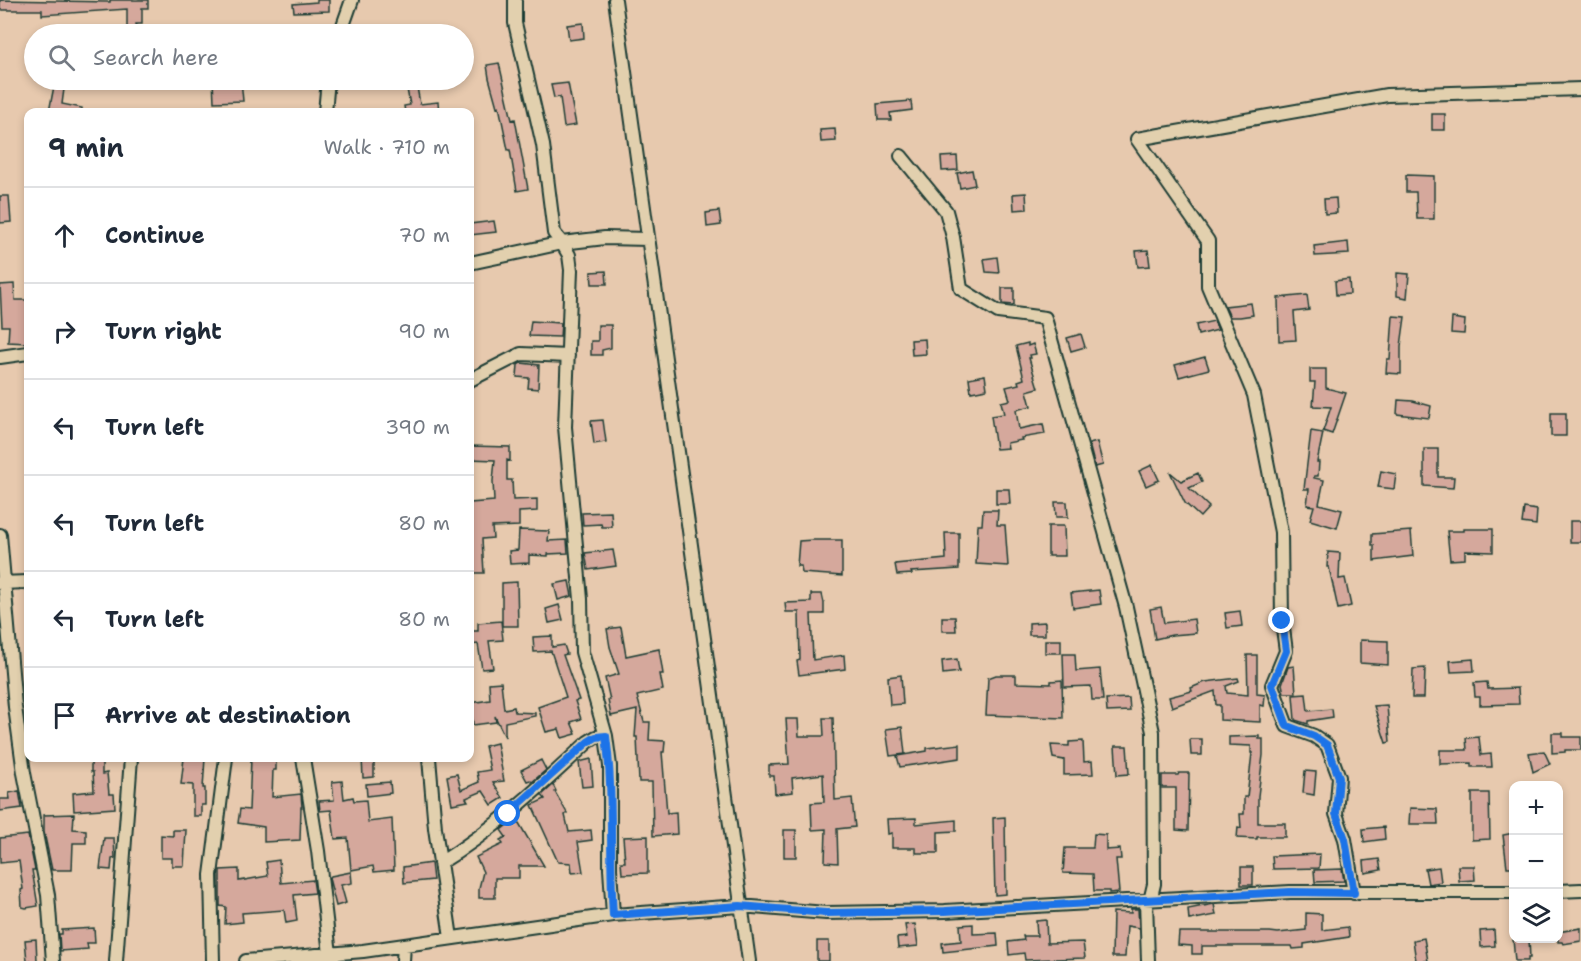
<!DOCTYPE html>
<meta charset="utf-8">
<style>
body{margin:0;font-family:"Shantell Sans",sans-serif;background:#f2f2f3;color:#1f2937}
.controls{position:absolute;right:18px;bottom:18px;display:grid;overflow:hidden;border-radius:12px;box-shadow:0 3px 9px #0003}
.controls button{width:54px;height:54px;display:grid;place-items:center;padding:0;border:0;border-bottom:2px solid #e0e1e3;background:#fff;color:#1f2937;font:30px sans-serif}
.stop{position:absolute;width:18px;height:18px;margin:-14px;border:4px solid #1a73e8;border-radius:50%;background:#fff}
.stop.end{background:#1a73e8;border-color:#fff;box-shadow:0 2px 6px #0008}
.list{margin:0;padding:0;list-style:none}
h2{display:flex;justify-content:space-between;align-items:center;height:78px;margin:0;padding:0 24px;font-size:26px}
h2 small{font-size:20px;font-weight:400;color:#747a83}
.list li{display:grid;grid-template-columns:39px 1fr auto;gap:18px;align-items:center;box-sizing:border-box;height:96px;padding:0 24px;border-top:2px solid #e0e1e3}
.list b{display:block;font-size:22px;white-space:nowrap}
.list em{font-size:20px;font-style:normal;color:#747a83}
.icon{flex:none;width:33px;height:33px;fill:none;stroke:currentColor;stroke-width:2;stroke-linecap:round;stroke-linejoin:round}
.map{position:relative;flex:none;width:1581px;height:961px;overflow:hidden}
.search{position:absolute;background:#fff;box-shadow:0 3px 9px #0003;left:24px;top:24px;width:450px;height:66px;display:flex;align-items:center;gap:15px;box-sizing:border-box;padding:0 21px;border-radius:33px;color:#747a83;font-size:22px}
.panel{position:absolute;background:#fff;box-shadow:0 3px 9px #0003;left:24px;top:108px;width:450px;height:654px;border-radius:12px}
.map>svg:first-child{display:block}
.building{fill:#d5a89c;stroke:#1f3d34;stroke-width:1.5}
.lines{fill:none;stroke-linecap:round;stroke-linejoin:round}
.street-casing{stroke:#1f3d34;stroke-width:16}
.street{stroke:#e2d0ae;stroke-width:12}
.route{stroke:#1a73e8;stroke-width:8}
</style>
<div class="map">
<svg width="1581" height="961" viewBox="0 0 1581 961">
<rect width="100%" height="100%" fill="#e7c9ae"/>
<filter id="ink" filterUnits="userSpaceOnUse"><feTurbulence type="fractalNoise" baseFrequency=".0167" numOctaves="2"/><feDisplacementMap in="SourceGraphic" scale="12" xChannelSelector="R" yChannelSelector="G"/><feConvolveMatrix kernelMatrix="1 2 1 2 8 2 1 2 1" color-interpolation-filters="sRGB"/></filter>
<g filter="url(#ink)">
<path class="building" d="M0,0L110,2V0H148V8H142V24H136L137,34H127V9L42,15V10H0Z
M317,0H329V11L294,12L293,4L317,2Z
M583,23L584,38L569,40L567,25Z
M499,63L512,120L515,119L528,189L517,191L510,150H508L499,106L497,107L489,78L487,65Z
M213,80H241L243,101L214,102Z
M568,83L576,125L564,127L560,97L554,98L551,85Z
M54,86L64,89L62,104L82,108V112H49Z
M417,87L420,104L438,102L439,112H405L404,106L410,105L407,89Z
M911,101L912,110L890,113L891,120H878L877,104Z
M1432,114H1445V130H1432Z
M835,129L836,141L821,142L820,130Z
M957,156L958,170L942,171L941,157Z
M972,170L975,185L960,188L957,173Z
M1406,175L1434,176V219H1417L1416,192H1406Z
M1026,193L1027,209L1014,210L1013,194Z
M0,196H9L11,222L0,223Z
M1336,198L1337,213L1325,214L1324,199Z
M719,211L721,225L707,227L706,213Z
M494,221L496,232L470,235V224Z
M1348,242L1349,254L1315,256L1314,246Z
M1148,250L1150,266L1138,267L1136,251Z
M997,257L999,273L986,272L984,259Z
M606,271L607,284H592L591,272Z
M1397,273L1409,274L1407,298L1397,296Z
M1349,279L1350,294L1336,295L1335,281Z
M14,284L15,300H28V343L8,342L9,326H2L0,285Z
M1002,288H1014V305L1002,304Z
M1307,295L1309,310L1294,312L1296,340L1279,341L1278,298Z
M1251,303L1253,315L1240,317H1230L1225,306Z
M1393,316L1405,317L1401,346V374L1386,373L1387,359H1390Z
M1452,318L1465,320L1464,334L1451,333Z
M531,321L561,323L560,337L529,336Z
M1214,321L1218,330L1198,335L1196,325Z
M598,325H611V348L602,350V355H591V341H598Z
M1081,334L1085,347L1071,351L1067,338Z
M925,339L926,354L912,355L911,340Z
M1028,343V346L1033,344L1036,354L1030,355L1031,358H1029L1038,388L1027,391L1031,406L1016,410L1019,429L1043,424L1045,434L1021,438L1022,440L1007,443L1008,448L996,449L991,416L1004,414L1001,402L1010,400L1006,387L1019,384L1018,381L1024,379L1016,346Z
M1205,357L1209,369L1179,377L1175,365Z
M521,363L539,365L538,389L528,388L529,378L517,377L518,365Z
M1310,369H1326V388L1346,393L1332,434L1323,431L1331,407L1313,406L1315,382H1310Z
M985,375L987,389L971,392L969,378Z
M1398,400L1413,401L1431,406L1429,418L1397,414Z
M1551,413H1566V436H1551Z
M603,420L606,442L594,444L591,421Z
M1311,431L1323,433L1317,462H1319L1318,476H1314V478L1324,480L1319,504L1342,510L1337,528L1310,520L1314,506L1307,505L1309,489H1304Z
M1097,442L1103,465L1095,467L1089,444Z
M470,446L510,447V461L507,460V480H512L513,500L537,499V511L519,512V526L492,527L493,538L482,539L484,573H470V503L494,501L493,481L495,460L470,459Z
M1424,449H1438V477H1454L1453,488L1424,486Z
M1152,465L1159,480L1146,486L1139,471Z
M1381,471L1396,474L1394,489L1378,487Z
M1170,472L1181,481L1198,473L1202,482L1189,488L1209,507L1200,517L1185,503Z
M996,489H1009L1010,504H996Z
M1055,502H1067L1068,517H1056Z
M1524,508L1537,510L1536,525L1522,523Z
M983,510H998L997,525H1005L1008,566L976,564L978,525H982Z
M611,512L612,527H602L601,524L583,525L582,513Z
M1570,521H1581V542H1570Z
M1048,526H1064L1065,556H1048Z
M1464,529H1493V552L1465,551V559L1450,560L1447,531H1464Z
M519,530L549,531L548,541L567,540L568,553L548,554V556L529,555V563L510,564L509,551L518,550Z
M1411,531L1413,556L1374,561V545H1372V534Z
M945,533H959V569L911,572L912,574L897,575L895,564L946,559Z
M813,540H842V576L802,573L801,566H797L799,541Z
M613,550L616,566L588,570L585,553Z
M1328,552L1340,553L1339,579L1345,578L1351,606L1338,609L1329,567H1327Z
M569,581L572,596L558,600L554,584Z
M517,582L518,626H502V583Z
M1099,590L1101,604L1073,608L1071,593Z
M811,594H822L824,603V614H811L813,660L844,655L845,669L799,675L797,661L800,660L799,612H786L785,603L811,602Z
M559,605L563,620L549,623L546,609Z
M1161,607L1164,623L1194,619L1196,633L1172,635L1155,639L1150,609Z
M1240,611L1242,626L1227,628L1225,613Z
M942,617H955L956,631H942Z
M501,621L503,640L489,641L493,668L482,669L478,644L470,645V631H478V623Z
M1045,622V635H1029V623Z
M621,627L626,656L659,649L663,674H660L663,690L637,696L644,722H650L649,740L665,741L664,752H662L667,813L676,812L677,834L653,836L652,782H639L637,737H635L637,710L611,716L608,700H610L605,678L619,674L610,647L607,629Z
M552,636V647L564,645L567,654L563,655L579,700L575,701L581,719L571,722L576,734L562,738L559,729L546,732L538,707L566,697L551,651L534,652L533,637Z
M1045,640H1061V653H1045Z
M1360,640L1388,641V665L1360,663Z
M1063,654H1075L1076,671L1100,669L1103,700H1092L1091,686L1064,687Z
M1247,655H1257V694L1265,695L1264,706L1260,705V722L1220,720V705H1216L1215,691L1172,707L1169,697L1192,691L1191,688L1205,682L1238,678L1239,681L1226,686L1227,693L1248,695Z
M957,659L959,672L943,674L942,661Z
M1473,659L1474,671L1451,672L1450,661Z
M1294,666L1296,693H1284L1282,684L1288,667Z
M1425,668L1424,698H1412L1413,669Z
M901,675L903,704L890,705L888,677Z
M996,675H1016V683L1051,684V681L1062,680L1063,718L986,715L988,678Z
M501,682L504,709L514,707L515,712L535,713V716L505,722V737L495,716L496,722L473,725L472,713H470V703L490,700L489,683Z
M1487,682L1488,689L1518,688L1519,704L1480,705V697H1475L1474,683Z
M1306,694L1308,711L1332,709L1333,717L1308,721V724L1295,720L1293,695Z
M1129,698L1130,711L1107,712L1106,699Z
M1387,705L1390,742L1386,743L1374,706Z
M823,718H833L835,800L852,798L854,819L855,827L837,829L838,863L825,862L826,829L812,830L811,803L824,802L823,774L792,778L793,792L775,794L774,776H769V765L789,764L786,719H798L799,736H824Z
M902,727L905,754L890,756L886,729Z
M1552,733H1563V737H1581V750H1565V752L1552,753Z
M1259,736V739H1263V755L1258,796V823H1285V837H1257V839L1237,838L1238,827L1241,828L1240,814H1244V797H1247L1252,753H1251V746L1229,745V737Z
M1479,737L1481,755L1491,754L1492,767H1471V763L1440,764V750H1467L1466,738Z
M1190,739H1202V755H1191Z
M1083,741L1084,762L1092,761L1093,774L1064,775V760L1053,758L1051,745L1069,746V742Z
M497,743L504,781L493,782L503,798L492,805L483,791L466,798L468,801L452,804L447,776L457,774L461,790L479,782L477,772L490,770L485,746Z
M960,744V758L900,767L897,756L927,751V748Z
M1115,746H1127L1129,774L1117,775Z
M1544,751L1550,764L1533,772L1529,753Z
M91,758H102V774L107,773L109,794H114L115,808L74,811L73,793L94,791L93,772H91Z
M184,758H205L203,788H205V805H201V816H193V785L181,784Z
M251,758H276V770H273L272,797L301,794L302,807H301L300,840L264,842V827L238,823L240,809L249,810Z
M362,758H374V777L363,778Z
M591,759L593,786L582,787L579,762Z
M541,760L546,770L532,782L530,780L527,781L521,770Z
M1305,771L1316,772L1314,795L1303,793Z
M1179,773H1189L1188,831L1176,830V788H1162V775H1178Z
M342,781L344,799L353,797L354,801L366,800L368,822L392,819L394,870L374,872L373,866L351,870L348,838L335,839L331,810L320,811L319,801L334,800L332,782Z
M390,782L391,793L367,796L366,784Z
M553,785L556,791L555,792L567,813L565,815L569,832L591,830L592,840L578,842L583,872L572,873L571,863L558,862L532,805L545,799L542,795Z
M19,791L22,808L0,811V799H10L9,793Z
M1472,793H1489L1490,839L1472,840Z
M1410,808L1437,809L1438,824H1409Z
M74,814L73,829L86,830V843H73L72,870H52L44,832V815Z
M1005,817L1006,894L995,895L993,818Z
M516,818L544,866H519V878H495V898H479V888L483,872L476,857L503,844L500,840L506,837L501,830Z
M916,818V824L956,820V831L938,832V853H916V848H892V833L888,834L887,819Z
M1384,827L1385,839L1364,842L1363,829Z
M173,830H186L184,866H172V858H161V835L173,836Z
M784,830H796V857H784Z
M1514,833V867H1507L1503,835Z
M1094,834L1106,835V850L1120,849L1121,859H1116L1119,892L1109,893V891H1094L1093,874L1063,873L1065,848H1093Z
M28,835L35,870H32L38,906L26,908L22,907L21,890L23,889L19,861L0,863V838Z
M648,836V873L622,874L621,862H625L623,837Z
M104,838H114L115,858L112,859L111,870L100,869Z
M1320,854L1319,868L1273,869L1272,856Z
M1379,859L1381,870L1365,873L1364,861Z
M279,860L281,883L313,880L315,893L294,895L297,921L286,923L284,910L242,913L243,922L225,924L226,907L220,906V870L239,869V881L268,876L266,862Z
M431,863L433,880L404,883L403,867Z
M1458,866H1474L1475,880L1459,881Z
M1241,867H1253V885H1241Z
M1439,867L1441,882L1428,884L1425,869Z
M1342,869L1344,881L1315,882L1314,870Z
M351,872L352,883L341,885L346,903L336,906L329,878L331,876Z
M1214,904L1216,915L1189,920L1188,909Z
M1131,909H1138L1139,928L1127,926L1125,957H1112L1113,912L1131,913Z
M1306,913L1322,914V930L1348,927L1349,937L1304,944V948L1293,949L1292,946H1202V954H1192V946L1178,945L1179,932H1270L1278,933L1306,930Z
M1046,920L1047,943L1083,942L1085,958L1025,960L1024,953L1009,955L1008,942L1024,940L1023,936H1037L1036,921Z
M915,924L918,946L898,948L897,938L907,937L905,925Z
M973,924V934L997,933L998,946L943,952L942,943L961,941L960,925Z
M94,928L95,943H87L88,949L60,951L59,934H62V930Z
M1581,928V941L1563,944L1562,942H1558V932Z
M1494,930L1495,946L1481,947L1480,931Z
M1424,938L1428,961H1416L1413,940Z
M36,939L37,961H27L25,940Z
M1513,939H1529L1530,958H1528V961H1515Z
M817,941H829V961H817Z"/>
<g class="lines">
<defs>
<path id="street" d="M515,0V23L543,145L554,233L562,243L605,238L648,239
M615,0L749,961
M340,34L352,0
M325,112L328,80
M901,156L946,211L953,237L961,289L998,312L1045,318L1126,607L1153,732L1154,884L1150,901
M470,263L562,243L569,255L571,270L565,427L581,599L582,652L606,736L610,766V869L613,915
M0,357L28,353
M470,380L521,354L568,356
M0,535L15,707L24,773L48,895L53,961
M0,583L28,582
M303,758L318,851L330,954
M429,758L435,828L451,938
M440,863C494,830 541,786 588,742L596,737L606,736
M1558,891L1581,890
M1354,893L1345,839L1336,814L1339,777L1327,745L1314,736L1287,726L1272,685L1286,651L1282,621L1281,532L1254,395L1208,286V241L1137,139L1387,95L1581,89
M1146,901L1148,961
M116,961L131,758
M213,961L211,875L226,758
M246,961L363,951L613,915L740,906L826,913L945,911L1290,892H1514
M403,961L404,945"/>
</defs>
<use href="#street" class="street-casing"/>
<use href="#street" class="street"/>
</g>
</g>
<g class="lines" filter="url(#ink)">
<path class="route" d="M508,814L588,742L596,737L606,736C614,795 609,856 613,915L740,906L826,913L945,911L1290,892L1354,893L1345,839L1336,814L1339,777L1327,745L1314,736L1287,726L1272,685L1286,651L1282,621"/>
</g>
</svg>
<div class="controls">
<button>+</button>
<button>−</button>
<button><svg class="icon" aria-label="layers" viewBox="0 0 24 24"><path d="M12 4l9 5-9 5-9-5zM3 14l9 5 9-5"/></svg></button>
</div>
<div class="stop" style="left:508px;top:814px"></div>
<div class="stop end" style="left:1282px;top:621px"></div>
<div class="search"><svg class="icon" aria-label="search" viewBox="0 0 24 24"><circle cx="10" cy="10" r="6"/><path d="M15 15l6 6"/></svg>Search here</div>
<section class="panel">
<h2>9 min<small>Walk · 710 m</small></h2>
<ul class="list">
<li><svg class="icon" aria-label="ahead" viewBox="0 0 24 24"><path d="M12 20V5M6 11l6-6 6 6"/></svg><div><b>Continue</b></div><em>70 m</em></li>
<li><svg class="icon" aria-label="right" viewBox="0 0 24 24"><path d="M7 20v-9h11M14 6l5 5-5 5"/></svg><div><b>Turn right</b></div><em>90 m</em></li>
<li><svg class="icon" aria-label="left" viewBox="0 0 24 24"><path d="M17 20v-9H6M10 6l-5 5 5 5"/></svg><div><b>Turn left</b></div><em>390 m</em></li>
<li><svg class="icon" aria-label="left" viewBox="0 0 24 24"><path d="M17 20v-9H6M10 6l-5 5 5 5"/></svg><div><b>Turn left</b></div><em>80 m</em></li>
<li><svg class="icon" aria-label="left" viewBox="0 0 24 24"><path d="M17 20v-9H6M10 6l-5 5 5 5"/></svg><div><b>Turn left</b></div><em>80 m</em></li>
<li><svg class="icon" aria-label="arrive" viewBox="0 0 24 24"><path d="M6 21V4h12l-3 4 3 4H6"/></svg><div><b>Arrive at destination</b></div></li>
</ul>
</section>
</div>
